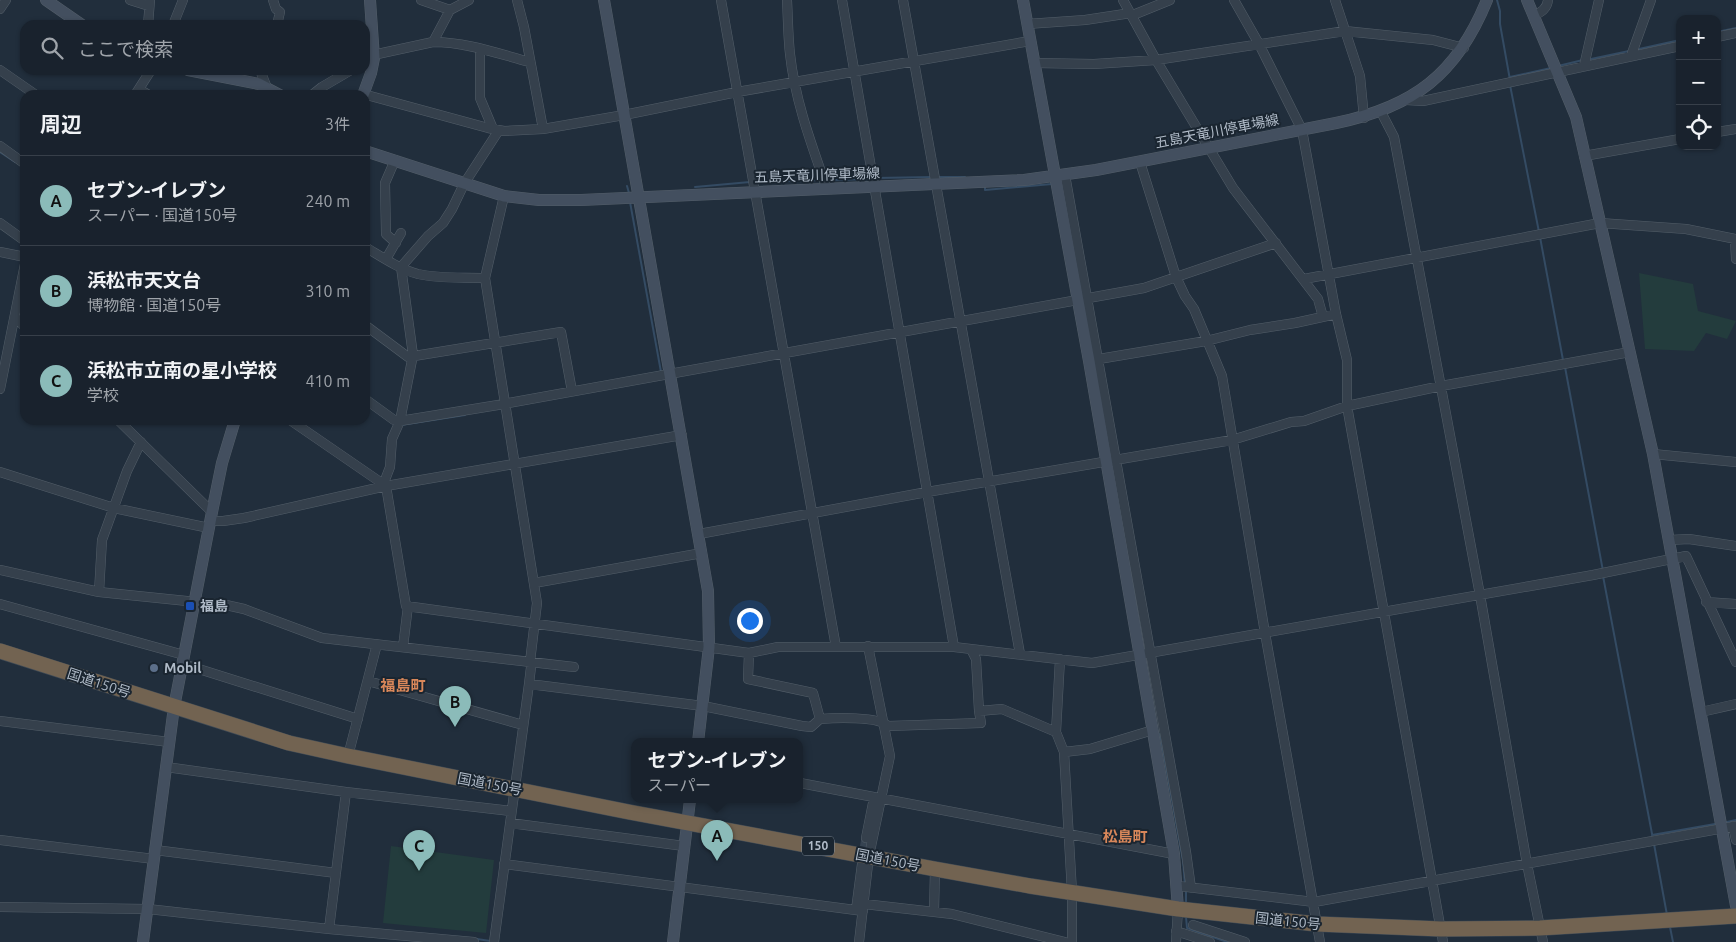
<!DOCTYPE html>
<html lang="ja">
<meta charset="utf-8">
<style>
body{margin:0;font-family:Ubuntu,"Noto Sans JP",sans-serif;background:#222a35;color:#f1f3f6}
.controls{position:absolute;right:15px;top:15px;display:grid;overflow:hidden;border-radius:10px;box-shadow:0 1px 4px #0004}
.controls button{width:45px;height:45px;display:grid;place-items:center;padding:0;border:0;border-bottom:1px solid #373f49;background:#19222d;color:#f1f3f6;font:25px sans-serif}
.you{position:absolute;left:749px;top:620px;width:18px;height:18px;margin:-12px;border:4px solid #fff;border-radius:50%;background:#1a73e8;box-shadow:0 0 0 8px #1a73e833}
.badge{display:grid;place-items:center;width:32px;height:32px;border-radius:50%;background:#8bbbb9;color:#111;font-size:16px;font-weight:700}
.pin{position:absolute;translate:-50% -41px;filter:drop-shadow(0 1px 2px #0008)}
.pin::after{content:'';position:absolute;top:26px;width:18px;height:15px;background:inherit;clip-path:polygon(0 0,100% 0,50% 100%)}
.popup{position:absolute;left:631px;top:738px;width:172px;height:65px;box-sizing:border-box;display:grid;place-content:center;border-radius:10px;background:#19222d;filter:drop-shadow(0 1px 4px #0005);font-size:16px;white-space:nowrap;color:#9fa4aa}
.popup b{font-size:19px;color:#f1f3f6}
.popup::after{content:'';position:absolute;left:50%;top:100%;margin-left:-10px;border:10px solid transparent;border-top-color:#19222d}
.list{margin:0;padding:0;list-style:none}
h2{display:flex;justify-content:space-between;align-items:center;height:65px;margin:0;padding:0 20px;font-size:21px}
h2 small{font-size:16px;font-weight:400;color:#9fa4aa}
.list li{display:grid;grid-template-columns:32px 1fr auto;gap:15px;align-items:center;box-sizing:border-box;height:90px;padding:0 20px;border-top:1px solid #373f49}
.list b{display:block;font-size:19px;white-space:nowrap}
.list p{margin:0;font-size:16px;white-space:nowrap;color:#9fa4aa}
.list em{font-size:16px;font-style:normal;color:#9fa4aa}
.icon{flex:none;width:28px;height:28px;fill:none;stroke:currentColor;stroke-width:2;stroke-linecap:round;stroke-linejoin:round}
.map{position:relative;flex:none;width:1736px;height:942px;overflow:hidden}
.search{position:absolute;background:#19222d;box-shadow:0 1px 4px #0004;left:20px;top:20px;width:350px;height:55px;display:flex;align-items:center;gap:12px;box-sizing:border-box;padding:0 18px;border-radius:15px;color:#9fa4aa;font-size:19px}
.panel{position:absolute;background:#19222d;box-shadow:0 1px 4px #0004;left:20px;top:90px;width:350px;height:335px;border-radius:15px}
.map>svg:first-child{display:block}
.green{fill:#233c3d}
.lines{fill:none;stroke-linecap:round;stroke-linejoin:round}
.stream{stroke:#344b63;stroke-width:2}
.street-tunnel{stroke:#364351;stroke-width:9;stroke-dasharray:9 4.5;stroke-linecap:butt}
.street-casing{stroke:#535e69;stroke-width:10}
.secondary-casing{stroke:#535e69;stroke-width:12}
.highway-casing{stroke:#404b56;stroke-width:16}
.street{stroke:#35404c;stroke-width:9}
.secondary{stroke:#434f5f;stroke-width:11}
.highway{stroke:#726351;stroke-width:15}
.transit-dot{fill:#1a4fb4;stroke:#1a2530;stroke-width:2}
.service-dot{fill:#5c6f8a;stroke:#1a2530;stroke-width:2}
.labels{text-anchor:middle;stroke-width:4;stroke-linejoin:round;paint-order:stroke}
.shield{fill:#1a2530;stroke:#838e9a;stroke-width:1}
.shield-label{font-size:12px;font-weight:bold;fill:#b0bbc8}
.street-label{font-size:14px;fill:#b0bbc8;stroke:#1a2530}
.poi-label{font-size:14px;font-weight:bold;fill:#b0bbc8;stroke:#1a2530;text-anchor:start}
.neighbourhood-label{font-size:15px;font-weight:bold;fill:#d9875a;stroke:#1a2530}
</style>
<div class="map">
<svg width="1736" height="942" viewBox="0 0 1736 942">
<rect width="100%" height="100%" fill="#212e3c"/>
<path class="green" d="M1639,273L1693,284L1698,311L1736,321L1727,339L1706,333L1694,351L1645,349Z
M391,846L494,860L486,933L383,923Z"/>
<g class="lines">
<path class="stream" d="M1497,0L1500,11V24L1510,80
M1717,32L1736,28
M1639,49L1680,40
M1591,59L1629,51
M1558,66L1583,60
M1510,77L1551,68
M1510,85L1539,232
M0,152L15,162
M937,177H965
M875,178L933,177
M827,180L870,179
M757,182L820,180
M627,186L629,193
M695,187L750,182
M985,187V190L1052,184
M630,202L661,372
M1540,237L1563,360
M1565,367L1603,571
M401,425L465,415
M1124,532L1139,611
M1603,576L1653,839
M1160,734L1183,861L1185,885
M1727,822L1736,820
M1652,835L1715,824
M1654,844L1667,915
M1186,889V905
M1186,917L1187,928L1227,942
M1670,927L1673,942
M477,939L490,941"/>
<path class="street-tunnel" d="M862,860L866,838"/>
<defs>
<path id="street" d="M130,0L149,6
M273,0L276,9L280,12L277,25
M421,0L450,10
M517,0L524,27L543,129
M721,0L836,647
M787,0C788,18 788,36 790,54C795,101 812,146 827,189
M842,0L954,647
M903,0L1020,654
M1123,0L1156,60L1233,188L1318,299L1323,317
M1234,0L1259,44L1302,130L1336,314L1347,360V406L1443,942
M1335,0L1360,76L1364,118
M0,9L6,0
M1133,15L1170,0
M1534,16C1541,12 1547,9 1548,0
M1027,24L1085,20L1131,13
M148,25L150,0
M173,25L183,0
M1717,37L1736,33
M433,42L450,10L469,0
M480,50V98L493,129
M373,55L433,42C466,42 499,54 530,62
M1631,56L1651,0
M1034,63L1094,64L1156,60L1345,31L1433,40L1464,48
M1584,66L1599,0
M0,70L36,95
M260,70L267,88
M139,89L149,95
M363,94L488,128L504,131L543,129L624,115L737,92L1030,41
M135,95L151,70
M312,95L322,87L351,70
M1406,100L1423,101L1680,46
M1381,112L1394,137L1480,595L1527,864L1543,942
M499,130L464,184L452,209L443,223L428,236L401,267L413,355L400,421L392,439L390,467L385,480L406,606L749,653L778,647H954L1092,663L1593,575L1686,556L1736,662
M1717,132L1736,129
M0,146L25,164
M1584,156L1680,139
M395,160L385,183L386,234L396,243
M1140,162L1176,277L1185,296L1194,309L1222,376L1265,633L1320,942
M1065,175L1186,852L1191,888
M0,223L25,241
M1735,239L1736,259
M365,247C382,257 399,269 418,274C439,279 463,277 485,278
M0,252L25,257
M386,259L401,233
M1304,279L1600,223L1686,229L1736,239
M15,317L25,327
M365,325L408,357L561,332L572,391
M1093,360L1206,341L1250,330L1295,323L1336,314
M0,389L25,264
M365,399L394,420L400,421L498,405L1144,288L1276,243
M118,420L212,512
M290,420L386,486
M1653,454L1736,462
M0,472L114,508L209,528
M210,521H223L244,518L386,486L682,435
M699,534L927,492L1232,440L1291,422L1304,421L1347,406L1441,386L1630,352
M1669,540L1689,539L1736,546
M0,570L99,592L226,605L244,609L322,638L574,667
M534,583L702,553
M99,592L102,540L127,471L141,442
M1706,602L1736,604
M0,604L184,655
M403,647L408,606
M971,649L976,659L979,711
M749,653L748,679L813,693L820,719C834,718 878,716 888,726L981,723L979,711L1002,709L1056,732
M1060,659L1056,732L1064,752L1072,892V942
M183,664L358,719
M368,681L523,725
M529,684L703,706L802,726L811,727L820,719
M1701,712L1736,704
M0,721L169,742
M1064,752L1090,749L1153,730
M348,756L377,644
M166,767L346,792L511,811
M800,783L1174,854
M510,823L684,846
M1733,826L1736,840
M866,838L874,798
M0,840L154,859
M155,850L336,873
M504,864L863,911
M1178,886L1314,902L1736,826
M864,904L952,914L1065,942
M0,907L148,909L329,929L474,942
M856,910L862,864
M934,912L935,869
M1193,925L1245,942
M329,929L346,792
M1176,931L1210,942
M494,942L529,684L531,667L530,662L537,603L485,278L504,196
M859,942L869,856L890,756L868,646
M1176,942L1178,909"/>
<path id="secondary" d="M46,0L82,25
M604,0L708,591L709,647L698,742
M1023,0L1089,361L1174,854L1178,909
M1527,0L1576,117L1653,454L1736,906
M188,70L259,84L280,95
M363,95L371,73L374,58L370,0
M365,151L504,196L539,200H581L1024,180L1096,170L1336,123C1414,107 1457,74 1487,0
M143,942L174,707L212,512L222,463L235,420
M673,942L690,800"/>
<path id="highway" d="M0,651L289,743L348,756L629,812L935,869L1030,886L1178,909L1317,924L1441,929L1540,928L1736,916"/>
</defs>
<use href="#street" class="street-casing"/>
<use href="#secondary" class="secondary-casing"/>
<use href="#highway" class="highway-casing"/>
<use href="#street" class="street"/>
<use href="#secondary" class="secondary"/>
<use href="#highway" class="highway"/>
</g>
<rect class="transit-dot" x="185" y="601" width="10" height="10" rx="2.5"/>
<circle class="service-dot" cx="154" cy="668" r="5"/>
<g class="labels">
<rect class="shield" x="802" y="836.5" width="32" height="19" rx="4"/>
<g class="shield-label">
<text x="818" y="850">150</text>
</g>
<g class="street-label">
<text transform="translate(1217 131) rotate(-11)" y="5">五島天竜川停車場線</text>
<text transform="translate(817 175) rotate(-2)" y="5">五島天竜川停車場線</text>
<text transform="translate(99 683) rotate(18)" y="5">国道150号</text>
<text transform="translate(490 784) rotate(11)" y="5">国道150号</text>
<text transform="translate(888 860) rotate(11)" y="5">国道150号</text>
<text transform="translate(1288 921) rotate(6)" y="5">国道150号</text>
</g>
<g class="poi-label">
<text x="200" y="611">福島</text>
<text x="164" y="673">Mobil</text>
</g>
<g class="neighbourhood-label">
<text x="403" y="691">福島町</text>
<text x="1125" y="842">松島町</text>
</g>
</g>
</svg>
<div class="controls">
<button>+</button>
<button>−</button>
<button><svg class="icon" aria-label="locate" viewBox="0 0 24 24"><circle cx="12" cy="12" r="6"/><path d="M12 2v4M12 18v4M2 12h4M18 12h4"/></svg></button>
</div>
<div class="you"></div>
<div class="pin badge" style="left:717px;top:861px">A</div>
<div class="popup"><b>セブン-イレブン</b>スーパー</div>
<div class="pin badge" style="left:455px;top:727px">B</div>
<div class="pin badge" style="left:419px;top:871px">C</div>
<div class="search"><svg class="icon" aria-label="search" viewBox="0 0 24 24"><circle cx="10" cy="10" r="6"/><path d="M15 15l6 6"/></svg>ここで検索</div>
<section class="panel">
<h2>周辺<small>3件</small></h2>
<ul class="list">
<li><span class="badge">A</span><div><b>セブン-イレブン</b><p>スーパー · 国道150号</p></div><em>240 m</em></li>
<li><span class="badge">B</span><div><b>浜松市天文台</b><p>博物館 · 国道150号</p></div><em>310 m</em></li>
<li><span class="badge">C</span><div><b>浜松市立南の星小学校</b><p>学校</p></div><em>410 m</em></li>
</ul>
</section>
</div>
